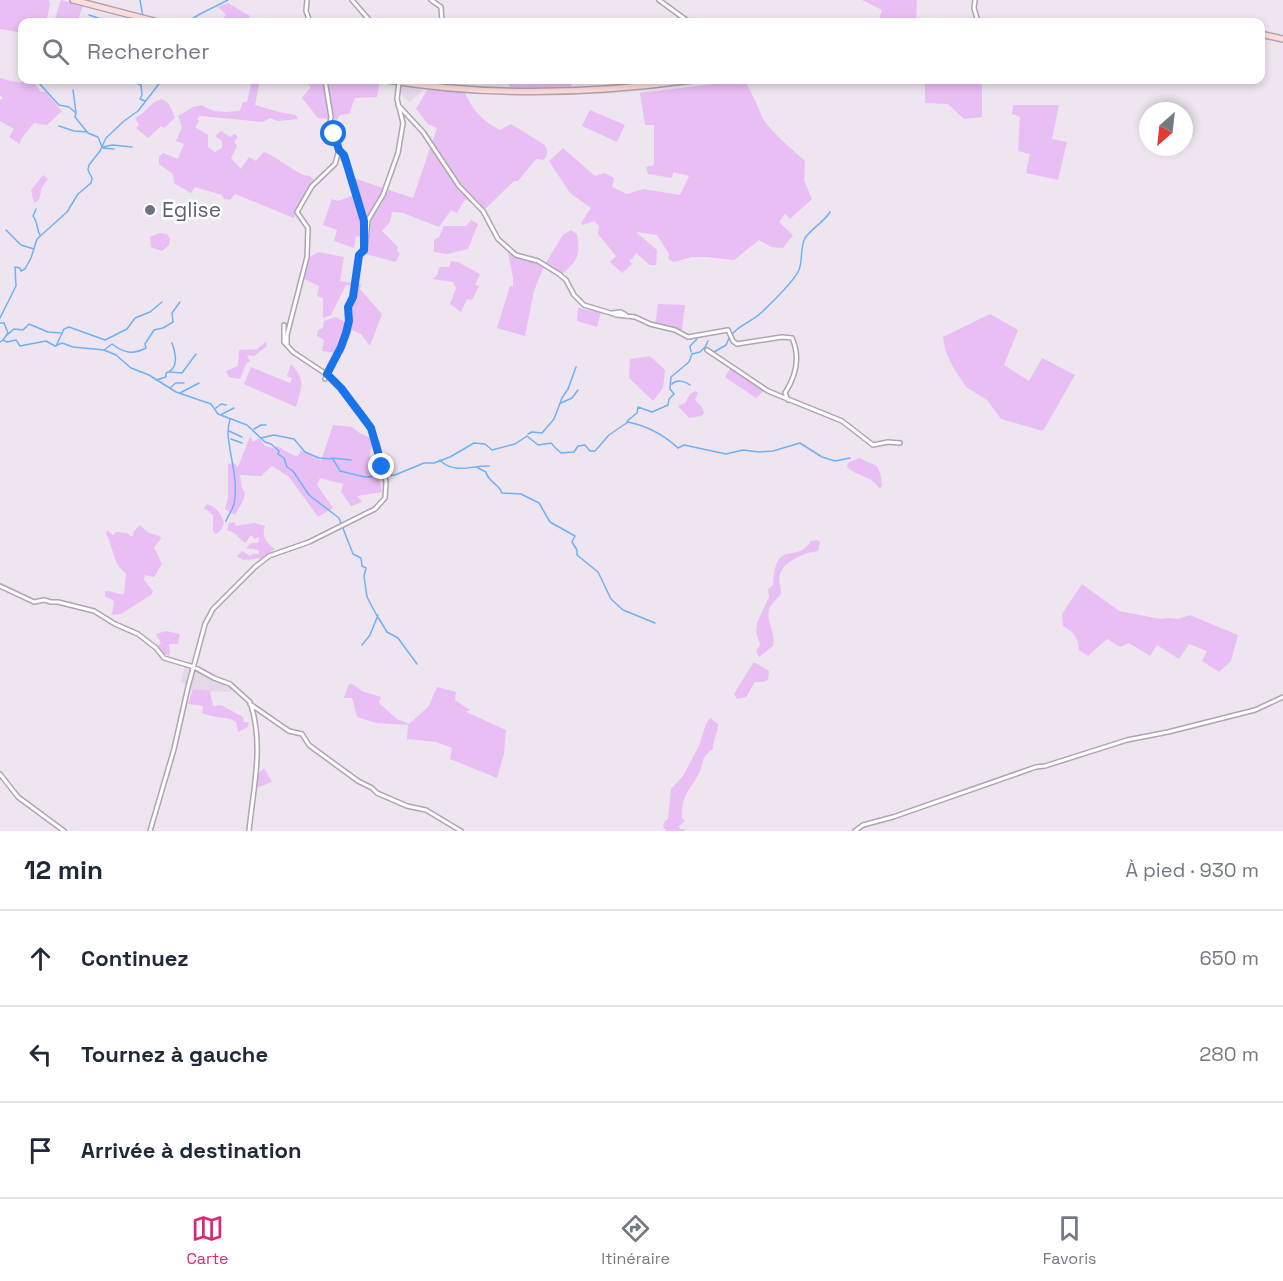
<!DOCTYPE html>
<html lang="fr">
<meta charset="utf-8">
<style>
body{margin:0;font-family:"Space Grotesk",sans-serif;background:#f6f6f7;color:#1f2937}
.compass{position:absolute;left:1139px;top:102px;width:54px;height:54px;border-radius:50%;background:#fff;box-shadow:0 3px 9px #0003;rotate:207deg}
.stop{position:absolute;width:18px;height:18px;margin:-14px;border:4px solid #1a73e8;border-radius:50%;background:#fff}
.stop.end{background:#1a73e8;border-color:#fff;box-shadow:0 2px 6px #0008}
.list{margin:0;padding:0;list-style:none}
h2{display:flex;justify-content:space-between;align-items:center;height:78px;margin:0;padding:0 24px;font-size:26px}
h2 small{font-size:20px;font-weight:400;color:#747a83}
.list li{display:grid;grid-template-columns:39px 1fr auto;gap:18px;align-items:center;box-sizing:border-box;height:96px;padding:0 24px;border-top:2px solid #e0e1e3}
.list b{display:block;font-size:22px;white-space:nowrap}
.list em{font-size:20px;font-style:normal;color:#747a83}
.icon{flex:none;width:33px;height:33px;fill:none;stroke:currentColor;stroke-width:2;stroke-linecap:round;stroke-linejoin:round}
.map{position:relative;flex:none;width:1283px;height:831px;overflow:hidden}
.search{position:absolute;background:#fff;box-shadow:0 3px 9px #0003;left:18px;right:18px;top:18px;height:66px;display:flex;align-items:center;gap:15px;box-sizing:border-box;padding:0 21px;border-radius:12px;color:#747a83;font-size:22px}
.sheet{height:366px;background:#fff}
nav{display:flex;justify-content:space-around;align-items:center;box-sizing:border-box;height:84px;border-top:2px solid #e0e1e3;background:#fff;font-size:16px;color:#747a83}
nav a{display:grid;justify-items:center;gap:3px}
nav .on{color:#db2777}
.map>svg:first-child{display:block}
.built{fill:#e4d7e7}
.green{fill:#e9bef4}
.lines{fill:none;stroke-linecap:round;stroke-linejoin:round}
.stream{stroke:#6eb1f5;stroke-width:1.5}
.minor-casing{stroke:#ada5af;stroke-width:6}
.secondary-casing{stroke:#ada5af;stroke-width:8}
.minor{stroke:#fff;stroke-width:3}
.secondary{stroke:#ffdddc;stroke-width:5}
.route{stroke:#1a73e8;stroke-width:8}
.worship-dot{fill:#6b7280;stroke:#fff;stroke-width:2}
.labels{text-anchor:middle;stroke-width:5;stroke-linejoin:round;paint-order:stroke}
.worship-label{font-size:21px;fill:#5b616d;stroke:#fff;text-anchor:start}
</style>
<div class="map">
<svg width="1283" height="831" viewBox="0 0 1283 831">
<rect width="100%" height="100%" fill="#eee5f0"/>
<path class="built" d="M395,80H422V84L428,85L410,102L398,92L399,82Z
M186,664L234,687L230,692L187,690L188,687L181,681Z"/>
<path class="green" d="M0,0H49L50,5L46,22H22V33L0,29Z
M61,0L83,6L77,22H54Z
M862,0H917L916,22H878L882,10Z
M228,3L250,16L245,22H220L226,15L218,7Z
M0,78L20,83L24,80H32L41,92H46L62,111L47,125L34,123L21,139L20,144L9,137L14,129L0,121V100L3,98L0,95Z
M252,80H260L255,105L279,112L296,115L298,119L278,121L270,118L263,122L200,116L197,119L199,121L195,127L208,135V147L215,152L222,148V141L215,136L221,131L230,137L235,134L238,137L234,142L237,146L231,158L241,169L249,157L256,161L264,152C278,157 298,176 310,176L316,182L299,206L294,218L235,194L230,200L224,199L222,195L195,187L191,193L174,183L173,174L159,164V157L163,153L178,159L184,144L176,141L182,127L178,116L193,107L202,105C214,114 227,112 240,111L243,102H247Z
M303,80H380L377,97L355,98L349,114L340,115L337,120L318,118L302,98L311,87Z
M527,80H573L570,91H510L509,84H527Z
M925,80H982V117L964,119L948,104L925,103Z
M730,82L746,83C752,94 758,106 762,117C768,129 795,152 805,161L804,180L812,199L790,219L785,214L779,222L793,235L783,248L771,247L759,240L734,260L706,257H692L674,262L668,259L669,254L657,235L636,232L657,250L656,265H650L636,253L632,259L629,260L632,264L622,273L610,262L616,256L598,234L599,226L594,221L583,225L581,223L591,208L570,193L549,161L563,148L595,176L605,173L614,178L612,187L627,194L644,189L680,195L689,176L673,172L672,178L648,174L646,167L654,165V125H645L640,93Z
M428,89L464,91C472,109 482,121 500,130L511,124L545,145C548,151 548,154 544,160L536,159L518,181H514L483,211L465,199L457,213L451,210L439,227L403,213L392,212L390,222L382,231L398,247L397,251L400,253L396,262L362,253L365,250V238L356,236L354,248L334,241L337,230L323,225L332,199L338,201L356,194L351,177L413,198L437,128L428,124L416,109Z
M162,99L169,104L175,118L164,128L161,126L148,138L136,128L139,125L135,118C147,113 148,103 162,99Z
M1013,105H1059L1052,139L1067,142L1058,180L1026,173L1030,154L1018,151L1020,117L1012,114Z
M590,110L625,125L617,142L582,126Z
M43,175L48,179L42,187L39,200L34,203L31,190Z
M471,220L478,224L468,249L447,254L434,252V240L439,237L444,226H466Z
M571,230L577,234C581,256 577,261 561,275L544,266L534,291L525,336L497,328L510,286H513V278L507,247L516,255L545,264L563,235Z
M160,233L167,234L170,239L169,245L162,251L151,247L150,237Z
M318,252L344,257L340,281L361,284L360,289L382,314L370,346L361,334L352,330L343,354L322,351L324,340L317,336L318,330L323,328L324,321L336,317L348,324C348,310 352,299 353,286L346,285L331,315L323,318V298L317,296L319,286L302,278L307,259Z
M451,261L458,262L480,274L475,285L479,286L472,300L467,299L461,312L450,304L456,288L453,282L432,279L437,275L439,267H449Z
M658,304L685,305L682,330L655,325Z
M578,308L601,312L597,327L577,321Z
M990,314L1018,330L1004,365L1029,381L1042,358L1075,375L1043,431L1001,419L987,400L966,387L953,367L946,352L943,337Z
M266,342L267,346L254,356L247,355L250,361L246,364L240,379L229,377L226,371L238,366L239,350L257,349Z
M650,356L665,370L663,388L653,401L629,378L630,359Z
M291,364C307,381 301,387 296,407L244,384L251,367L290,383L292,378L287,376Z
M731,367L766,389L756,398L725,377Z
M695,391L698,393L695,400L702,407L704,413L701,416L689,418L678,406L685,403L690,394Z
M333,425L352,427L361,434L374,439L369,456L374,458L382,492L357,496L362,502L351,506L341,492L343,484L320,478L317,485L333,508L318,517L289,477L272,466L261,476L240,475L242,488L245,493L243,501L235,515L225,509L228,498V464L234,463L238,467L250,436L253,442L259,438L265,446L273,448L277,446L295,456H298L301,450L321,461Z
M859,458L877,466L881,476L882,487L879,488C872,476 856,476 847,467L848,463Z
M207,504C217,507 221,514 224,523L221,530L216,534L213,531V515L204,508Z
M234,522L236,526L255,523L265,526C261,537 267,543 275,549L262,558L243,560L237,556L242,551L250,556L253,554H259V550L246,548L251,543H258L259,537L255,539L251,535L245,543L234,533L227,530L229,523Z
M140,525L149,533L160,536L161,539L154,547L162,564L154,577L145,575L144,580L153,591L151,595L121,614L112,615L114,601L105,596V591C113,591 118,595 124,594L126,573C112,564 114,547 106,534L107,530L113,535L116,532L127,533L132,537L134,531Z
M817,540L820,542L818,551C803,553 781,562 779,578C779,584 781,587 781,593C778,599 771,603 769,610C766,623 776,631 773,646L759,657L756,651L760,645L756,632L757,623L769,597L768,589L773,585C776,536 795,566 811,541Z
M1082,584L1119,611L1161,619L1170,618L1178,619L1190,615L1238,635L1231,661L1219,672L1202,661L1207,651L1189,644L1179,659L1157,645L1150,656L1129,643L1120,647L1107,639L1088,656L1079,650C1078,637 1074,632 1063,626L1062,614Z
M166,631L180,634L178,644H169L170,652L169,656L161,653L156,648L161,643L156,634Z
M753,663H756L769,671L768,680L763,682H755L746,697L737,699L734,694Z
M351,683L362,691L381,697L379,703L397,719L409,724L428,707L437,687L456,692L455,700L470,710L466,712L506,730L504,754L497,778L450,759L452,748L436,742L407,739L408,725L376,723L357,717L352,698H344L348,686Z
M193,689L210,691L213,706L221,705L243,717L244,722H249L248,727L238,732L236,722C227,716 213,718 202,713L203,706L188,704Z
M710,718L718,724C718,733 713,740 713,749C698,760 706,761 698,775C688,793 681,796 682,818L685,821L679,826L680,829H684L685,831H666L663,826L665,821L668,819L671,789L683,776L699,746L706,724Z
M264,768L272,782L253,789L254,777Z"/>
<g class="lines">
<path class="stream" d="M140,0L143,17
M89,15L98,18L103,22
M187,22L200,14L228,0
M128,80L141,85L142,95L140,99L145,101
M37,81L59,105L69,107L76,113L75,117L88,133L98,137L102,147
M73,90L76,113
M59,126L74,131L87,132
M103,147L112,145L132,147
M103,148L114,149
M36,209L33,216C38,222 36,228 40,235
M6,230L21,245L34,249
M0,318L16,286L15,267L20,268L21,271L25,269L31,258L37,239L67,212L78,194L91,183L92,178L88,170L89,165L100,151L106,138L124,121L138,111L162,80
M0,323H4L8,333L3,340
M7,335L14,329L23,330L29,324L48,332L61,333
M0,342L3,340L7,342L16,340L20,346L46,341L55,346L62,343L73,347L104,350L116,355L131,368L149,375L176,392L211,404L218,414L247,425L265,442L271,444L279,451L278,454L284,458L287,467L293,471L309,495L339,518L353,554L361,558L362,566L366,568L364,576L367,597L376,614L387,632L398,638L417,664
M56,346L64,329L69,327L105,340L127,329L135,318L150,312L162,302
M705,347L708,341
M104,350L112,344C124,353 133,355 146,348L145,344L154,330L163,328L173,322L172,313L180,302
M691,352L690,346L697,339
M170,372L182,373L196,354
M156,380L166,377V373C179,369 176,354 172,343
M672,384C677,379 685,381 690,385
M171,387L176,383H184
M180,393L199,383
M561,403L572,398L578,390
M216,408L221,404L226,405
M222,414L234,408
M627,421L637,413L638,407L652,412L668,405L669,399L674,394L670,389L671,377L689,362L692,354L700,352L705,347L714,352L726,345C733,326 748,325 762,312C773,301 793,283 799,270C803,260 800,247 805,238C811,229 824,222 830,212
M254,429L261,425H266
M229,431L242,437
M528,434L532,432L542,433L554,419L562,398L568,389L576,367
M261,438L274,435L294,439L305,452L319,458L333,459L340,471L365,477L395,475L424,463H434L450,457L474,443L485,444L492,450L515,444L527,436L538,445C559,443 545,440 561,453L574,452L578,446L585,445L590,451H595L609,435L628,422C647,426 664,435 678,448L684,445L726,454L743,450L759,452L773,451L800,443L822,457L835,461L850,458
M231,439L242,443
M332,458L351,460
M440,460C454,475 473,465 489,466
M478,468L486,472C488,482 499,484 502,493L521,494L539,503L550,522L575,536L572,542L577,550V555L598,572L611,599L623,610L655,623
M226,521C228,515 232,511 234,504C239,480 229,455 228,433C228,428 229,423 230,419
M362,645L370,635L378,615"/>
<defs>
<path id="minor" d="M307,0L306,11L310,22
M352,0L371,22
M431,0L441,7L442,22
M659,0L689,22
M975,0L974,8L978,22
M325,80L331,117L329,128C335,136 335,142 339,150C351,172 361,201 364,227
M398,105L423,132L459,186L483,211L498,239L516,255L538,261L559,274L566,280L574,295L584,305L617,315L635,317L650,324L675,330L688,337L728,330L733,341L737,344L782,337L792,338C801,358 796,376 785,393L788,400
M612,313L621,312L626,315
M287,344V335L307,257L308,228L297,212L312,186L335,164L339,150
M707,350L768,391L842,421L873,445L888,442L900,443
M325,379L341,347L346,333L349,322L348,307L353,297L359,255L365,251L368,220L383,195L398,153L403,123L397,99L399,83
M0,586L34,602L44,600L51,602H58L94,611L115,624L138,634L156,648L164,658L194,667L214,678L230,684L250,702V704L289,731L302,734L309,745L317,751L358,781L372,788L377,793L407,806L426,810L461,831
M0,774L18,797L64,831
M150,831L174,749L188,687L205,624L213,609L255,567L269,556L309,542L375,509L385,498L386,482L377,443L365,418L332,378L293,352L284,342V325
M249,831C253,790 264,746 251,705
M855,831L863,825L893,817L1036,767L1045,766L1127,740L1168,732L1255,710L1283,697"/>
<path id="secondary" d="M73,0L158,22
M1260,34L1283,39
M387,80C488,97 591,94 692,80"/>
</defs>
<use href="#minor" class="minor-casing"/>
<use href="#secondary" class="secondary-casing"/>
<use href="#minor" class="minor"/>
<use href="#secondary" class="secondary"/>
</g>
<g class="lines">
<path class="route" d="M334,134L339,150L344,155L364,221V250L359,255L353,297L348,307L349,321L346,333L341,347L327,374L341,388L371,428L382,467"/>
</g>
<circle class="worship-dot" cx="150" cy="210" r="6"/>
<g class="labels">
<g class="worship-label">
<text x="162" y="217">Eglise</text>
</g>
</g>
</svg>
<svg class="compass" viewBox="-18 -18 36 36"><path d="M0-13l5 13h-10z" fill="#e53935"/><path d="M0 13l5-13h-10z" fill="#747a83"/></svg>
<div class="stop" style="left:334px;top:134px"></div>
<div class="stop end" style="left:382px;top:467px"></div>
<div class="search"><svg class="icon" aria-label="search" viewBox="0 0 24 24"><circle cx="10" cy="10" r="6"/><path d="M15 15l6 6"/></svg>Rechercher</div>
</div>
<section class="sheet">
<h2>12 min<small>À pied · 930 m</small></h2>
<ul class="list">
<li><svg class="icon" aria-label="ahead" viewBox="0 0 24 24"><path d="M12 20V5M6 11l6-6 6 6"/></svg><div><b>Continuez</b></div><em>650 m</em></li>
<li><svg class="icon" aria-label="left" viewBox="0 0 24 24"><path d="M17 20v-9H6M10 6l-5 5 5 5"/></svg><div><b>Tournez à gauche</b></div><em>280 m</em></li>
<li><svg class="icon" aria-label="arrive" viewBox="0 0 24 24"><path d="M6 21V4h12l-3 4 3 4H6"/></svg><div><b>Arrivée à destination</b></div></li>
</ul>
</section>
<nav>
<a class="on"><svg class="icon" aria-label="map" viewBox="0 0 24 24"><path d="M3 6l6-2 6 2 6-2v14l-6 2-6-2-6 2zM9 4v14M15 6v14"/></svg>Carte</a>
<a><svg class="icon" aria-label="directions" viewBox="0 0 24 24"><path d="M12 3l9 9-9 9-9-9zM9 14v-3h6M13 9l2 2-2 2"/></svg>Itinéraire</a>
<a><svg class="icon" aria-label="saved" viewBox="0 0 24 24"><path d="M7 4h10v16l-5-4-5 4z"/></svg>Favoris</a>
</nav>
